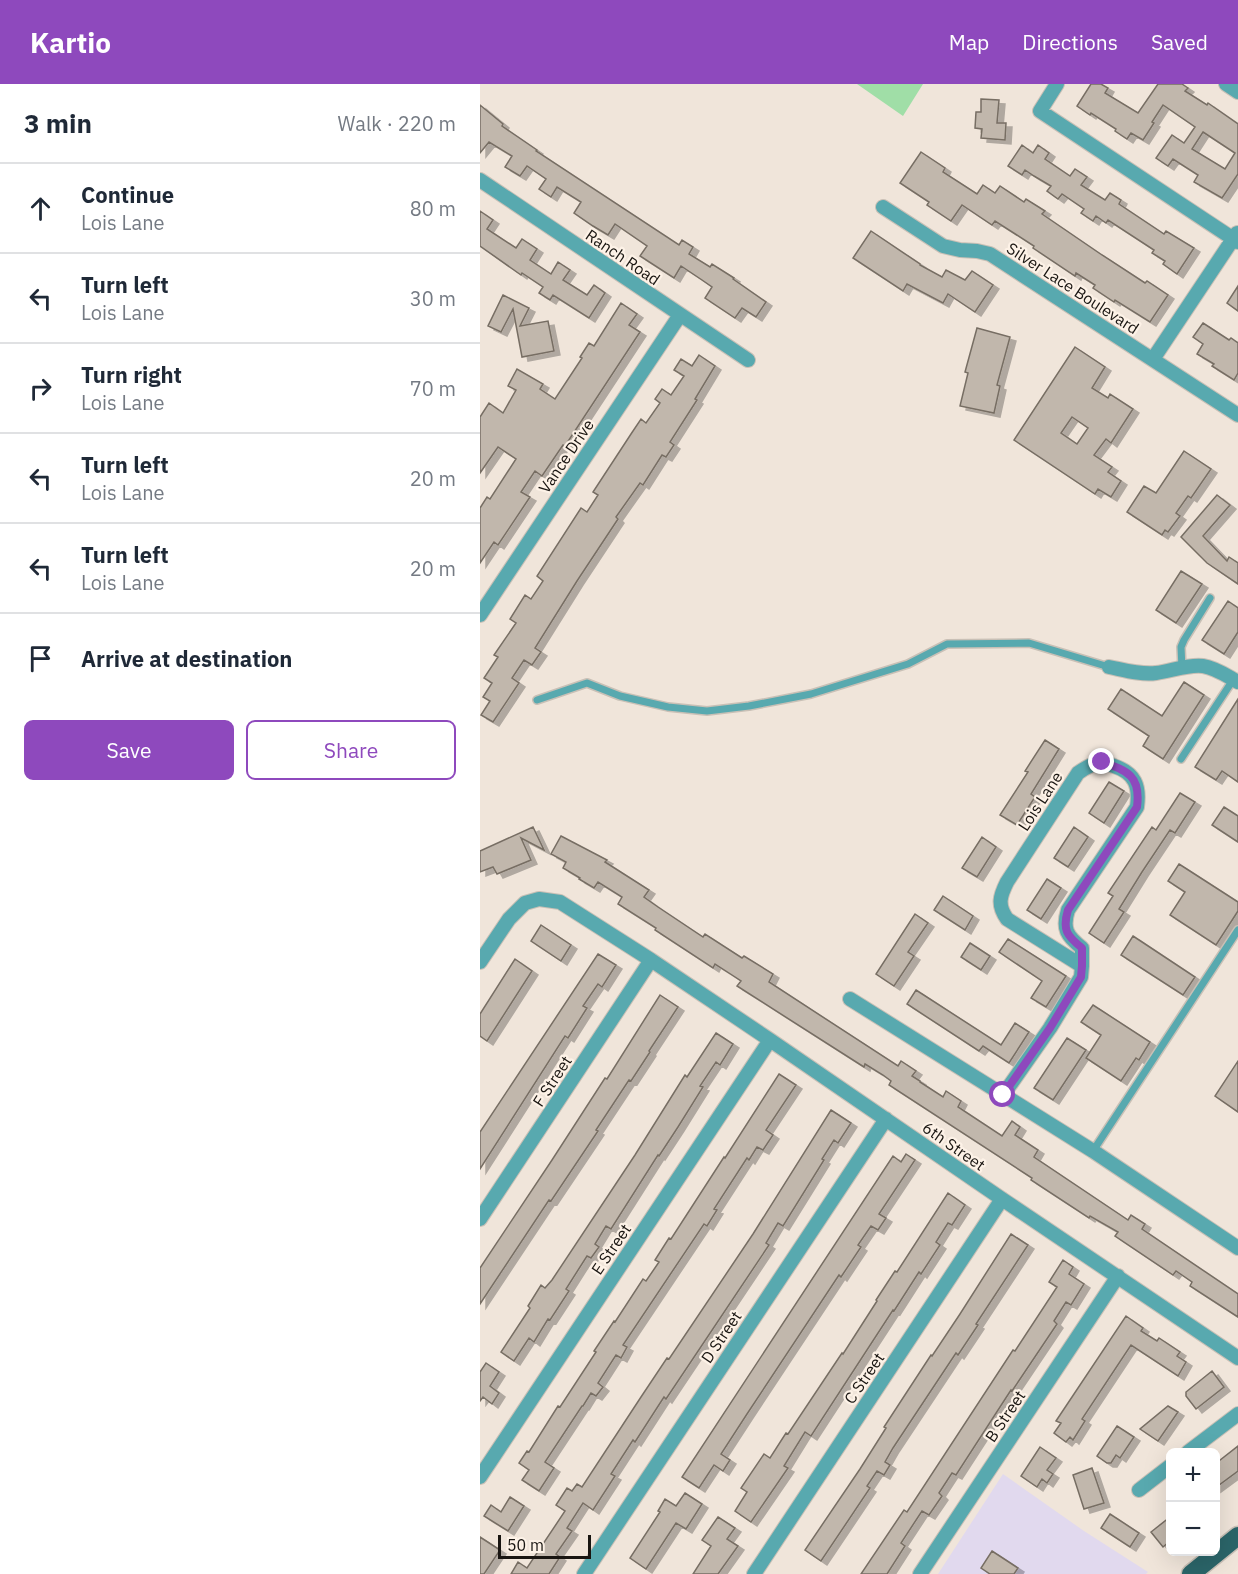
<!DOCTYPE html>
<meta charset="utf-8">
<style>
body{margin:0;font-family:"IBM Plex Sans",sans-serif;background:#f2f2f3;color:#1f2937}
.controls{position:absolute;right:18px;bottom:18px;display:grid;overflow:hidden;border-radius:9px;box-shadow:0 6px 24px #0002}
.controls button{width:54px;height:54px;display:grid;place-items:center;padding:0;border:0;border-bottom:2px solid #e0e1e3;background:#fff;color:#1f2937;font:30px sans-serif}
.scale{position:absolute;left:18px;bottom:15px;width:93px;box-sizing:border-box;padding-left:6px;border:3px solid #191511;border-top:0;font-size:16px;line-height:21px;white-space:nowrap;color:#191511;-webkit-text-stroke:4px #fdf2e7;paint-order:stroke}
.stop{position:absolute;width:18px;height:18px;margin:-14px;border:4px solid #8e49bd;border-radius:50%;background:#fff}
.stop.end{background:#8e49bd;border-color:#fff;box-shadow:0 2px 6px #0008}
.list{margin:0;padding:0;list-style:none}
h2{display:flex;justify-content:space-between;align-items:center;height:78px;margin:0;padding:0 24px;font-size:26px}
h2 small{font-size:20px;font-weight:400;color:#747a83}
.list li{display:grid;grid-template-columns:39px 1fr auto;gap:18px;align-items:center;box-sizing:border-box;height:90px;padding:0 24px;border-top:2px solid #e0e1e3}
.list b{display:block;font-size:22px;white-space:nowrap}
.list p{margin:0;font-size:20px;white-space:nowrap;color:#747a83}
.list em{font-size:20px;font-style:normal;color:#747a83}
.actions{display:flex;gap:12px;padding:18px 24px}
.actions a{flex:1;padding:14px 0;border:2px solid #8e49bd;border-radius:9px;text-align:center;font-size:21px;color:#8e49bd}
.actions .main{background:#8e49bd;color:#fff}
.icon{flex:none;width:33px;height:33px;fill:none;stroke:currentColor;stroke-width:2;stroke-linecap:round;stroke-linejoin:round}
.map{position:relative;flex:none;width:758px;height:1490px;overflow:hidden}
header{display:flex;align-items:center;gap:36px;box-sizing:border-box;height:84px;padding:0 30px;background:#8e49bd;color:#fff}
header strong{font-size:28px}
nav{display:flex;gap:33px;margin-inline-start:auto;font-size:21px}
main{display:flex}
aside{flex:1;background:#fff}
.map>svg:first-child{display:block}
.commercial{fill:#e1d9ee}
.green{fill:#a0dea7}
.building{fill:#c1b7ac;stroke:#776e64;stroke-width:1.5;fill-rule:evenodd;filter:url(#shadow)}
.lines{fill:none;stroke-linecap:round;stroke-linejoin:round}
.lane-casing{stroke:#c9c0b6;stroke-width:10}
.street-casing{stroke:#c9c0b6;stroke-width:16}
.primary-casing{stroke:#c9c0b6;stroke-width:21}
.lane{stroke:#58a9af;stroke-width:7}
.street{stroke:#58a9af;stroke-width:14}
.primary{stroke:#2b6569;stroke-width:18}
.route{stroke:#8e49bd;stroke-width:8}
.labels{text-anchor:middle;stroke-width:4.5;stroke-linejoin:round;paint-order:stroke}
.street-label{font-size:16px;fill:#191511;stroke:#fdf2e7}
</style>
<header>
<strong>Kartio</strong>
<nav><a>Map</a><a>Directions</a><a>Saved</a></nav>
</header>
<main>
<aside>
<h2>3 min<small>Walk · 220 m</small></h2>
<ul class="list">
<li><svg class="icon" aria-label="ahead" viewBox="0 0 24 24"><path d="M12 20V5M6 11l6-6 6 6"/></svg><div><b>Continue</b><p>Lois Lane</p></div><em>80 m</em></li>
<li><svg class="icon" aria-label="left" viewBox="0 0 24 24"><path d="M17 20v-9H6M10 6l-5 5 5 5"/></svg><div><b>Turn left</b><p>Lois Lane</p></div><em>30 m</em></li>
<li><svg class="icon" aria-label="right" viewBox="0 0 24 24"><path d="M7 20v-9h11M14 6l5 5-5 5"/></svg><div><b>Turn right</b><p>Lois Lane</p></div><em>70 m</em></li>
<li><svg class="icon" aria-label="left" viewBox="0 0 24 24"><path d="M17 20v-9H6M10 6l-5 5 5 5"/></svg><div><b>Turn left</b><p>Lois Lane</p></div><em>20 m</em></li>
<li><svg class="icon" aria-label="left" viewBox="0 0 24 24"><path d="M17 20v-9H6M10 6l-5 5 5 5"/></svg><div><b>Turn left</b><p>Lois Lane</p></div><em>20 m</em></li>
<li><svg class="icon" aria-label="arrive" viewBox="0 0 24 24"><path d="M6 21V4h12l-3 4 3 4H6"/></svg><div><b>Arrive at destination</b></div></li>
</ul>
<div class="actions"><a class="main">Save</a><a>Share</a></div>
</aside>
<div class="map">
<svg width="758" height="1490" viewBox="0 0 758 1490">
<defs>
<filter id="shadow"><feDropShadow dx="6" dy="4" stdDeviation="0" flood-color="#0004"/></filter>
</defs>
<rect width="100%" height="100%" fill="#f0e5da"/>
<path class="commercial" d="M523,1390L604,1447L668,1488L666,1490H458Z"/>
<path class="green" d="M377,0H443L423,32Z"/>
<path class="building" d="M611,0H621L628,4L625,9L658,29L678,0H702L708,4L705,7L727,21L728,19L758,40V90L742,114L714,98L718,91L693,75L688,82L676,74L692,51L704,59L715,43L683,21L672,38L674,39L663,56L651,49L647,55L635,47L636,45L611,29L610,31L597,22ZM723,48L755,69L745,85L712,65Z
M501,15L519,16L517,39H526L525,56L501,54L502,45L495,44L496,28H501Z
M0,21L23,40L22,42L57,66L56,67L199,161L202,156L213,163L209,170L230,183L232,180L254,194L253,195L286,218L276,233L262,224L255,234L225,214L232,203L222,196L201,182L194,194L160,172L167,162L135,140L128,151L113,142L94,129L101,118L77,103L71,113L59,105L66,95L47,82L40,92L25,83L32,72L9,58L0,69Z
M542,61L553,69L558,61L569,69L565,75L590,92L595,85L607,93L601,101L625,116L630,109L641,116L639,120L684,150L686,147L714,164L697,190L683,180L685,177L672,169L674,166L628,136L626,139L616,132L613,137L601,129L604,125L582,110L578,115L567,107L571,102L554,92L545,86L542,91L528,82Z
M441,68L465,84L463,88L497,110L503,101L515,109L520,102L544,118L546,115L565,127L562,130L622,171L665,199L667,197L688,211L670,238L635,216L634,218L613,204L615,201L596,189L595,192L553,164L554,162L515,137L512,141L482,121L471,137L447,121L449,118L420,99Z
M0,127L13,136L7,145L36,164L42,155L57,165L50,176L71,190L78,178L90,186L83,196L107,211L114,201L125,209L109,234L73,211L70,216L59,209L63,203L42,189L41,191L0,162Z
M391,147L440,180V181L462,193L466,186L485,196L492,187L513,201L495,228L468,210L463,219L427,200L423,207L373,174Z
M758,202V227L747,219Z
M23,211L49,224L40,242L68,237L74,267L42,273L33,225L21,248L8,242Z
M141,219L157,230L149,241L160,248L85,362L83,361L62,392L55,387L41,408L50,413L18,461L14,458L0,479V424L7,413L10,415L36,375L18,363L0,389V333L9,319L23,329L36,306L28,302L37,285L63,300L60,305L75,315L102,274L100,273L109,259L114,262Z
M723,239L749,256L751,254L758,259V289L754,296L732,282L734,280L717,270L723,260L713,253Z
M497,244L530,253L517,301L520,302L514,329L480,322L488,289L485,288Z
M595,263L625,283L612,304L628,314L630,310L653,325L631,359L626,355L614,371L632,383L628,388L641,397L631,413L618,405L615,410L534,356ZM592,333L608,344L597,360L581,349Z
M219,271L235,282L215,315L217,316L190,358L194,361L186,373L182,371L163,401L160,399L136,433L138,435L97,497L55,564L61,568L52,581L44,576L32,594L39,599L13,638L1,631L10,617L3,613L12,599L4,594L18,573L14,571L36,539L30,535L45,511L51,515L63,497L57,492L101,424L107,428L118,411L113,408L151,350L161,335L166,339L180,319L175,315L182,305L191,311L204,292L194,286L201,275L212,282Z
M704,367L731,385L711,414L708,412L696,429L700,432L688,448L685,446L682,451L647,428L664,402L676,409Z
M737,411L750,421L723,452L747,477L749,473L758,479V500L727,479L701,453Z
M701,487L722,500L696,539L676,526Z
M748,517L758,524V548L744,570L722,556Z
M704,598L724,611L683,675L663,662L669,652L628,625L641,605L682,632Z
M758,615V698L742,687L736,696L715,683Z
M565,656L579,665L551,710L555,713L537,741L520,731L548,688L545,687Z
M629,698L644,707L624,739L609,729Z
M700,709L715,718L695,749L690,746L662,788L639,825L644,828L624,859L609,849L633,812L628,809L672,743L676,746Z
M744,723L758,732V758L732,741Z
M53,743L64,766L41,754L51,776L17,790L13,783L0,788V767Z
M594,743L608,753L588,783L574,774Z
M81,752L127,776L125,778L169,806L164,813L178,823L223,853L225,850L262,874L264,872L293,890L289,898L418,982L421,977L436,987L432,992L440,997V998L463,1013L466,1007L481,1017L478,1023L522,1052L532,1037L540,1043L535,1051L558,1066L554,1073L648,1136L651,1131L665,1140L662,1145L758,1210V1233L710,1202L712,1198L696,1187L693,1191L635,1152L638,1148L610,1132L609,1134L551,1096L552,1094L409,1001L411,997L403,991L385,980L384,983L257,902L261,897L252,891L235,880L233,884L175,846L176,844L138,820L142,813L118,798L114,804L99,795L100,794L83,784L86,778L71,770Z
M502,753L516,763L497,793L482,784Z
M699,780L758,818V827L736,861L690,831L705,808L688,797Z
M567,795L581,804L561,835L547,826Z
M463,812L493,832L485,846L454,826Z
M435,830L448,839L428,868L434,872L414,902L396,890Z
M61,841L91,861L81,877L51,857Z
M653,852L715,893L703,911L641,871Z
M528,855L586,892L566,923L551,914L562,897L519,868Z
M490,859L510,872L501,886L481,873Z
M118,870L136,881L122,903L118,900L103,922L107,924L88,954L85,952L0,1085V1048Z
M35,875L52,887L7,957L0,952V930Z
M436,906L521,961L535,939L549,948L529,979L503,962L499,967L427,920Z
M180,911L198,923L169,967L170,968L151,997L149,996L116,1046L118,1047L71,1117L69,1116L0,1220V1184L72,1076L125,994L127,995Z
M613,921L670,958L659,976L656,974L641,997L606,974L621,951L601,938Z
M236,949L253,960L240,981L236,978L220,1002L223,1003L198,1043L179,1072L178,1071L131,1145L126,1142L115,1160L119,1163L111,1174L107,1172L86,1205L89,1207L70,1236L68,1235L54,1258L49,1254L34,1277L21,1268L50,1224L48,1222L61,1201L65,1204L72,1196L155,1071L205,991L207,993Z
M587,954L606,966L573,1016L554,1004Z
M758,977V1028L735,1012Z
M299,990L316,1001L286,1046L293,1051L283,1066L277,1063L269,1076L267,1074L234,1125L237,1126L227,1142L224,1140L143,1261L147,1263L141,1274L136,1271L118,1299L123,1303L116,1312L111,1309L103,1322H102L65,1378L74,1384L59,1407L42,1396L49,1386L39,1379L47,1367L49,1368L78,1322L80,1323L116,1268L114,1267L134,1237L135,1238L163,1195L166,1197L179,1178L175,1176L189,1154L191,1155L244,1073L245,1074Z
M351,1026L371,1039L358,1059L354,1056L342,1075L344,1076L303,1142L298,1139L286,1159L289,1161L186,1315L184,1313L155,1358L153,1356L131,1390L135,1392L113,1426L103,1419L87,1444L92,1447L76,1470L80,1473L69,1490H31L38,1478L47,1484L85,1427L76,1421L87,1404L92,1407L97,1400L102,1403L161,1313L187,1274L189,1275L273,1150Z
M426,1070L435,1076L399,1130L406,1134L398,1146L391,1142L378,1161L381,1163L361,1193L359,1191L267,1330L241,1370L250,1376L243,1387L234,1381L219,1404L202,1393L413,1072L421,1078Z
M468,1109L485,1121L472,1141L468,1139L456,1158L460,1161L441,1190L439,1188L414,1227L413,1226L331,1352L325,1348L304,1382L308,1384L271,1438L255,1427L267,1408L261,1404L284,1370L290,1374L306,1349L308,1350L362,1269L363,1270L397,1217L396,1216L415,1187L417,1188Z
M531,1150L548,1161L496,1240L498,1241L478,1271L476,1269L413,1364L405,1378L410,1381L404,1391L397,1387L387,1402L390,1404L341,1477L325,1466L380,1385L406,1344L404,1343L451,1271L452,1272L480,1230Z
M583,1176L593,1183L589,1190L604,1200L591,1221L586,1218L574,1237L577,1240L532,1307L531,1306L476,1391L472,1389L459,1409L462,1412L449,1431L442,1427L421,1459L425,1462L407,1490H381L424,1426L427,1428L533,1266L535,1267L577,1203L569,1198Z
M646,1232L663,1244L661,1247L677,1257L679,1254L700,1268L697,1272L706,1278L698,1292L651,1261L602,1335L605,1337L593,1356L590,1353L586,1358L574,1349L581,1339L576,1337Z
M6,1279L19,1288L10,1302L19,1309L12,1320L3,1313L0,1317V1288Z
M732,1287L744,1303L716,1325L706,1312V1308Z
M688,1322L698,1328L678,1357L660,1345Z
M637,1342L654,1353L640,1374L636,1371L631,1379H627L617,1372Z
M758,1362V1387L735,1404V1380Z
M560,1363L576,1374L567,1386L573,1390L567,1399L562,1395L557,1403L541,1392Z
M612,1384L624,1419L604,1425L593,1391Z
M205,1409L222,1420L206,1445L196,1439L166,1485L150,1474L180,1428L178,1427L185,1415L196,1422Z
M30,1413L44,1422L28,1447L4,1432L11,1421L21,1428Z
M630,1430L659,1449L650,1463L621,1444Z
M238,1433L255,1444L247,1455L258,1462L238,1490H213L231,1462L222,1456Z
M690,1433V1457L683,1463L671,1448Z
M0,1453L20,1466L4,1490H0Z
M512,1467L538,1484L534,1490H510L501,1484Z"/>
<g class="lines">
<defs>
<path id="lane" d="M702,584L701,563L704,556L730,514
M57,616L107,599L140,612L188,623L227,627L269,622L331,610L428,580L467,560L549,559L629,583
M701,675L753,596
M613,1067L758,846"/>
<path id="street" d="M577,0L560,27L758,158
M746,0L758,8
M0,96L268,276
M403,123L463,162L480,166L497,167L510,170L758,331
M673,275L757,149
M0,531L200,231
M629,583C644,586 661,591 676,589C692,587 708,580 723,582C736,584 747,592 758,598
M0,878L29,835L45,819L59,815L80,818L171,876L290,956L522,1115L758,1274
M370,915L613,1067L758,1164
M523,1011L570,944L601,893L602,882V864C587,852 582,845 588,826L657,723C660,702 655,689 634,682C629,680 624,678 620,678C612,680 605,684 598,689L527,798C520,812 517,821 527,835L602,882
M0,1135L171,876
M708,1368L758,1330
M0,1393L290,956
M659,1406L690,1382
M104,1490L406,1035
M274,1490L522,1115
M440,1490L638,1192"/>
<path id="primary" d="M711,1490L758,1452"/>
</defs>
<use href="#lane" class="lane-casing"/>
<use href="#street" class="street-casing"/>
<use href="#primary" class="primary-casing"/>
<use href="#lane" class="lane"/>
<use href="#street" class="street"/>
<use href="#primary" class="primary"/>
</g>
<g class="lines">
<path class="route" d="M523,1011L570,944L601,893L602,882V864C587,852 582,846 588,826L657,723C661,692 648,687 622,678"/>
</g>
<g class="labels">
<g class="street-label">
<text transform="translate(143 173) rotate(34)" y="6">Ranch Road</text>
<text transform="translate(593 204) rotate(33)" y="6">Silver Lace Boulevard</text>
<text transform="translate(86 372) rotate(-56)" y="6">Vance Drive</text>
<text transform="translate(560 717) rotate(-57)" y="6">Lois Lane</text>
<text transform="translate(72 997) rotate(-57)" y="6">F Street</text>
<text transform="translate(474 1062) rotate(35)" y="6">6th Street</text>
<text transform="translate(131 1165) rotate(-56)" y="6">E Street</text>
<text transform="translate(241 1253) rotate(-56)" y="6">D Street</text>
<text transform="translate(384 1294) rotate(-56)" y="6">C Street</text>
<text transform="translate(525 1332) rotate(-56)" y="6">B Street</text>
</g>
</g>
</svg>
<div class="controls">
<button>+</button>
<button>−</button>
</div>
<div class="scale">50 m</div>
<div class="stop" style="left:523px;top:1011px"></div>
<div class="stop end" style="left:622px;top:678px"></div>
</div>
</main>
